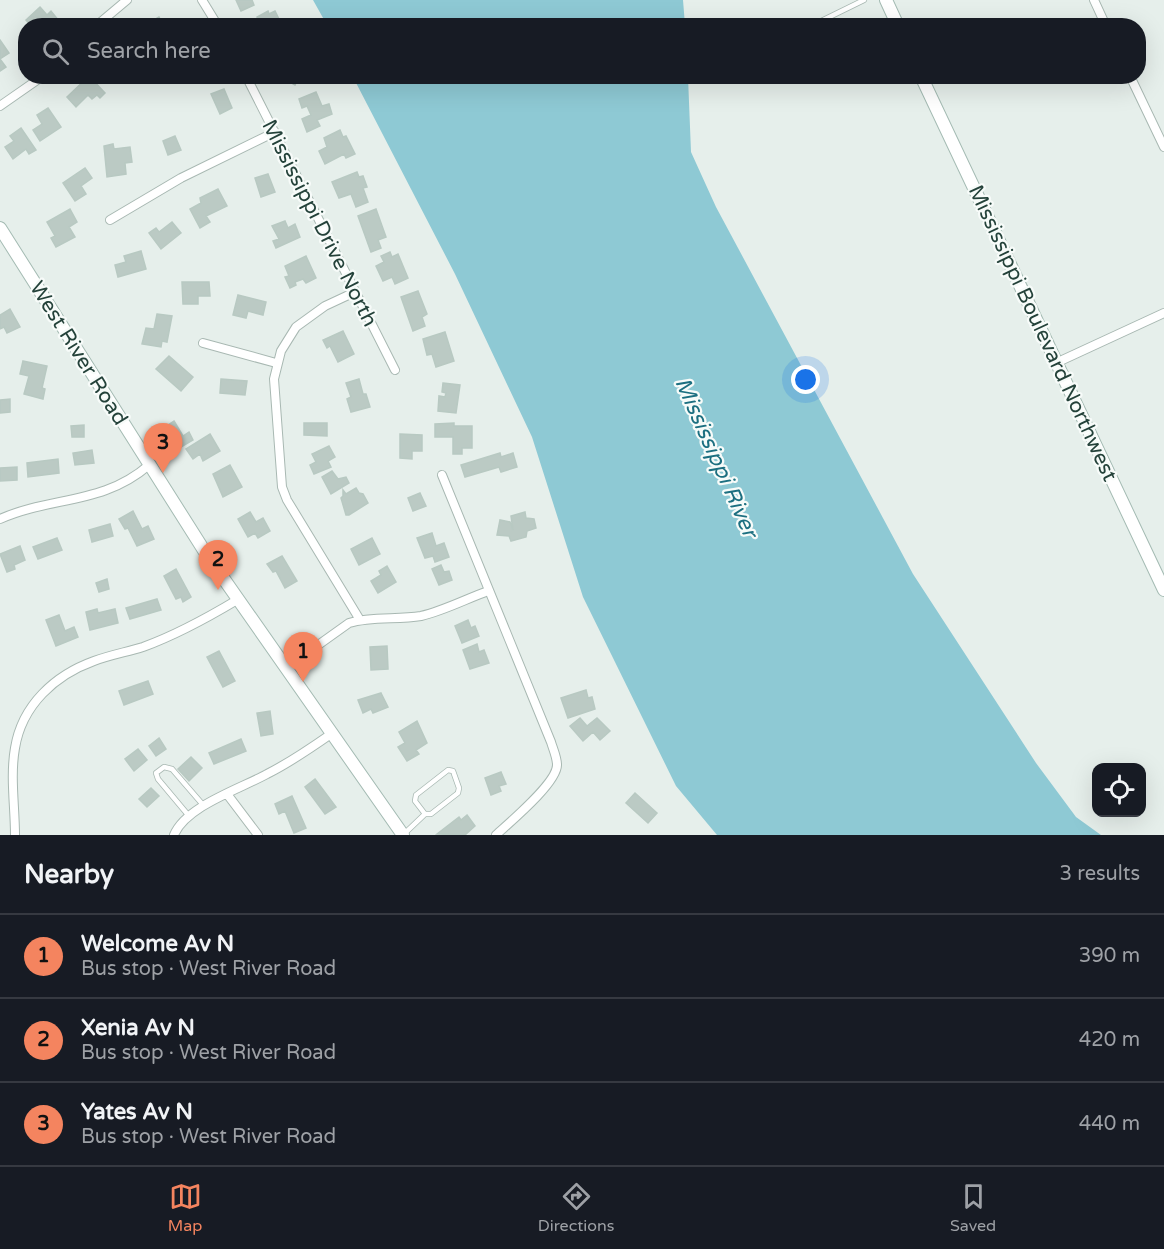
<!DOCTYPE html>
<meta charset="utf-8">
<style>
body{margin:0;font-family:"Varela Round",sans-serif;background:#20242c;color:#f1f3f6}
.controls{position:absolute;right:18px;bottom:18px;display:grid;overflow:hidden;border-radius:12px;box-shadow:0 6px 24px #0002}
.controls button{width:54px;height:54px;display:grid;place-items:center;padding:0;border:0;border-bottom:2px solid #363941;background:#171b24;color:#f1f3f6;font:30px sans-serif}
.you{position:absolute;left:806px;top:380px;width:21px;height:21px;margin:-15px;border:4px solid #fff;border-radius:50%;background:#1a73e8;box-shadow:0 0 0 9px #1a73e833}
.badge{display:grid;place-items:center;width:39px;height:39px;border-radius:50%;background:#f4845f;color:#111;font-size:20px;font-weight:700}
.pin{position:absolute;translate:-50% -50px;filter:drop-shadow(0 2px 3px #0008)}
.pin::after{content:'';position:absolute;top:32px;width:21px;height:18px;background:inherit;clip-path:polygon(0 0,100% 0,50% 100%)}
.list{margin:0;padding:0;list-style:none}
h2{display:flex;justify-content:space-between;align-items:center;height:78px;margin:0;padding:0 24px;font-size:26px}
h2 small{font-size:20px;font-weight:400;color:#9ea1a6}
.list li{display:grid;grid-template-columns:39px 1fr auto;gap:18px;align-items:center;box-sizing:border-box;height:84px;padding:0 24px;border-top:2px solid #363941}
.list b{display:block;font-size:22px;white-space:nowrap}
.list p{margin:0;font-size:20px;white-space:nowrap;color:#9ea1a6}
.list em{font-size:20px;font-style:normal;color:#9ea1a6}
.icon{flex:none;width:33px;height:33px;fill:none;stroke:currentColor;stroke-width:2;stroke-linecap:round;stroke-linejoin:round}
.map{position:relative;flex:none;width:1164px;height:835px;overflow:hidden}
.search{position:absolute;background:#171b24;box-shadow:0 6px 24px #0002;left:18px;right:18px;top:18px;height:66px;display:flex;align-items:center;gap:15px;box-sizing:border-box;padding:0 21px;border-radius:24px;color:#9ea1a6;font-size:22px}
.sheet{height:330px;background:#171b24}
nav{display:flex;justify-content:space-around;align-items:center;box-sizing:border-box;height:84px;border-top:2px solid #363941;background:#171b24;font-size:16px;color:#9ea1a6}
nav a{display:grid;justify-items:center;gap:3px}
nav .on{color:#f4845f}
.map>svg:first-child{display:block}
.water{fill:#8ec9d4}
.building{fill:#bbcac4;stroke:#b8c9c2;stroke-width:1.5}
.lines{fill:none;stroke-linecap:round;stroke-linejoin:round}
.lane-casing{stroke:#a8b8b2;stroke-width:6}
.street-casing{stroke:#a8b8b2;stroke-width:10}
.secondary-casing{stroke:#a4bbb3;stroke-width:14}
.lane{stroke:#fff;stroke-width:4.5}
.street{stroke:#fff;stroke-width:8}
.secondary{stroke:#fff;stroke-width:12}
.labels{text-anchor:middle;stroke-width:4.5;stroke-linejoin:round;paint-order:stroke}
.street-label{font-size:21px;fill:#24423a;stroke:#f7fbf9}
.water-label{font-size:22px;font-style:italic;fill:#1c6f80;stroke:#f7fbf9}
</style>
<div class="map">
<svg width="1164" height="835" viewBox="0 0 1164 835">
<rect width="100%" height="100%" fill="#e6efeb"/>
<path class="water" d="M313,0H683L685,25H327Z
M353,77H688L691,152L716,207L913,574L1036,763L1076,817L1101,835H717L676,786L583,597L532,437L455,274Z"/>
<path class="building" d="M236,0H252L254,5L241,11Z
M40,7L47,15L51,11L59,21L54,26H31L26,20Z
M268,11L269,14L275,11L280,21L278,23L279,26H261L257,17Z
M159,17L164,26H143Z
M0,40L9,53L0,59L6,67L0,71Z
M89,76L105,93L100,98L97,95L92,99L88,95L76,107L67,97Z
M288,76H311L308,82L304,80L302,83L297,81L295,85L286,80Z
M224,89L232,108L220,114L211,94Z
M316,92L322,106L329,104L332,114L317,120L320,126L307,132L302,119L311,115L307,106L302,108L299,99Z
M48,108L61,127L40,141L33,130L42,124L37,115Z
M21,128L36,150L29,154L26,149L13,159L5,147L14,141L10,136Z
M340,130L343,137L346,136L355,154L346,158L344,154L325,164L319,151L327,147L324,138Z
M175,136L181,150L168,155L163,141Z
M113,144L114,149L130,147L132,162L125,163L126,174L107,177L104,146Z
M85,168L92,178L81,186L86,194L75,201L63,183Z
M357,172L359,177L363,176L367,187L363,188L368,202L356,207L351,194L339,198L332,182Z
M268,174L275,192L261,197L255,178Z
M218,189L227,206L206,216L210,222L200,228L190,209L201,203L200,198Z
M70,209L77,222L69,227L75,237L56,247L51,238L55,236L47,222Z
M376,209L386,237L378,240L381,248L371,252L358,216Z
M285,221L288,228L295,224L300,237L276,248L273,241L279,239L272,226Z
M172,222L181,233L161,249L149,233L156,228L159,232Z
M141,251L146,269L118,277L115,265L126,262L124,256Z
M390,252L392,257L398,254L408,278L395,284L392,277L383,281L376,266L384,262L381,256Z
M306,256L316,278L306,283L303,279L295,282L296,285L290,288L285,277L289,276L285,266Z
M182,282H209L210,296H198V304H183Z
M418,291L427,314L422,317L425,326L413,331L401,297Z
M238,295L266,302L263,315L248,311L246,318L233,315Z
M10,309L20,327L7,333L4,327L0,329V315Z
M157,314L172,316L167,342L162,341L161,347L142,344L146,328L154,329Z
M343,331L354,354L338,362L330,346L327,348L323,340Z
M445,332L454,361L436,367L432,354L427,355L423,339Z
M169,356L193,377L181,391L156,369Z
M23,361L47,366L42,388L45,389L43,399L24,394L29,376L20,374Z
M221,379L247,381L245,395L220,393Z
M359,379L363,394H366L370,407L351,412L347,399L351,397L346,383Z
M443,383L460,385L456,413L438,411L439,396L445,397L446,393L442,392Z
M10,399V412L0,413V400Z
M174,421L183,436L189,432L193,440L181,447L176,439L167,444L159,431Z
M304,423H327V436L304,435Z
M454,423V426H472V448H462V454H453V437H435V424Z
M84,425V437H72L71,426Z
M210,434L220,451L203,461L200,454L193,459L186,449Z
M400,434L422,435V451H412V459L400,458Z
M329,446L335,457L328,461L331,467L314,474L310,465L316,462L312,454Z
M92,450L94,463L75,465L73,453Z
M500,453L501,457L513,453L517,467L501,472L499,467L465,477L461,465Z
M58,459L59,473L28,477L27,463Z
M230,465L242,487L223,497L213,474Z
M17,467V480L0,481V468Z
M332,471L338,479L346,477L349,483L331,494L322,477Z
M356,488L359,493L363,494L368,503L349,515H346L341,498L343,496V490L346,494Z
M420,493L426,506L413,511L408,498Z
M133,511L142,529L148,526L154,539L137,546L128,528L125,529L119,519Z
M250,512L256,522L263,518L270,531L258,538L255,533L248,537L238,519Z
M525,512L526,518L534,519L536,528L527,531L526,537L511,541L509,536L497,535L500,520L510,522L513,530L511,516Z
M110,524L113,536L92,542L89,530Z
M432,533L436,546L444,543L449,557L435,562L433,556L425,558L417,538Z
M57,538L62,550L38,559L33,547Z
M372,538L380,554L359,565L351,549Z
M20,546L25,560L14,565L15,569L7,572L0,554Z
M282,556L297,581L285,588L276,571L273,572L267,564Z
M441,565L444,572L449,571L452,580L439,585L432,569Z
M387,566L396,582L378,593L371,581L381,575L379,571Z
M176,569L191,597L183,602L181,597L176,599L164,576Z
M107,579L109,589L99,592L96,583Z
M157,599L161,610L130,619L126,608Z
M97,609L98,613L115,609L118,623L90,630L86,612Z
M59,615L65,631L74,627L78,637L56,646L46,620Z
M468,620L471,628L475,626L479,636L462,643L455,626Z
M477,644L479,652L484,650L489,663L470,669L463,650Z
M387,646L388,669L371,670L370,647Z
M219,651L235,681L223,687L207,657Z
M148,681L153,694L124,705L119,691Z
M586,690L588,698L592,697L595,709L568,718L561,698Z
M381,693L388,707L373,713L371,709L363,713L358,700Z
M270,711L273,734L261,736L257,713Z
M580,718L587,726L597,718L610,731L600,740L593,732L583,741L570,726Z
M417,721L427,743L416,750L419,754L407,761L398,747L405,743L399,732Z
M159,738L166,749L156,756L149,746Z
M241,739L246,751L214,764L209,753Z
M138,749L147,760L134,771L125,759Z
M191,757L202,768L189,781L178,769Z
M501,772L506,784L499,786L501,791L491,795L485,778Z
M315,779L336,807L325,814L305,787Z
M151,788L159,796L147,807L139,799Z
M635,793L657,813L648,823L626,803Z
M292,796L306,828L294,833L285,811L279,814L275,804Z
M467,815L475,826L465,835L437,834L459,817L461,820Z"/>
<g class="lines">
<defs>
<path id="lane" d="M811,26L864,0
M189,816L158,779L156,773L164,767L172,769L204,806
M403,835L425,814H431L458,793L459,788L453,771L448,770L416,795L415,801L425,814"/>
<path id="street" d="M202,0L218,26
M1094,0L1106,26
M96,26L127,0
M246,76L395,370
M1130,76L1164,147
M0,106L43,76
M110,220L181,178L275,132
M355,292L325,306L296,327L281,351L274,379L282,487L287,500L360,620
M203,343L276,363
M1058,362L1164,313
M442,475L551,742C553,749 557,757 557,765C557,783 510,822 496,835
M0,519C52,496 103,505 149,465
M286,668L349,623C372,616 397,620 421,616C443,611 466,599 488,591
M227,794L258,835
M15,835C15,807 10,776 15,748C22,705 55,675 94,661C110,655 127,652 143,647C176,635 207,618 237,600
M174,835C186,806 240,789 267,774C289,763 311,748 331,734"/>
<path id="secondary" d="M886,0L898,26
M921,76L1164,590
M0,228L205,552L403,835"/>
</defs>
<use href="#lane" class="lane-casing"/>
<use href="#street" class="street-casing"/>
<use href="#secondary" class="secondary-casing"/>
<use href="#lane" class="lane"/>
<use href="#street" class="street"/>
<use href="#secondary" class="secondary"/>
</g>
<g class="labels">
<g class="street-label">
<text transform="translate(320 223) rotate(63)" y="7">Mississippi Drive North</text>
<text transform="translate(1043 333) rotate(65)" y="7">Mississippi Boulevard Northwest</text>
<text transform="translate(79 353) rotate(58)" y="7">West River Road</text>
</g>
<g class="water-label">
<text transform="translate(717 457) rotate(66)" y="8">Mississippi River</text>
</g>
</g>
</svg>
<div class="controls">
<button><svg class="icon" aria-label="locate" viewBox="0 0 24 24"><circle cx="12" cy="12" r="6"/><path d="M12 2v4M12 18v4M2 12h4M18 12h4"/></svg></button>
</div>
<div class="you"></div>
<div class="pin badge" style="left:303px;top:682px">1</div>
<div class="pin badge" style="left:218px;top:590px">2</div>
<div class="pin badge" style="left:163px;top:473px">3</div>
<div class="search"><svg class="icon" aria-label="search" viewBox="0 0 24 24"><circle cx="10" cy="10" r="6"/><path d="M15 15l6 6"/></svg>Search here</div>
</div>
<section class="sheet">
<h2>Nearby<small>3 results</small></h2>
<ul class="list">
<li><span class="badge">1</span><div><b>Welcome Av N</b><p>Bus stop · West River Road</p></div><em>390 m</em></li>
<li><span class="badge">2</span><div><b>Xenia Av N</b><p>Bus stop · West River Road</p></div><em>420 m</em></li>
<li><span class="badge">3</span><div><b>Yates Av N</b><p>Bus stop · West River Road</p></div><em>440 m</em></li>
</ul>
</section>
<nav>
<a class="on"><svg class="icon" aria-label="map" viewBox="0 0 24 24"><path d="M3 6l6-2 6 2 6-2v14l-6 2-6-2-6 2zM9 4v14M15 6v14"/></svg>Map</a>
<a><svg class="icon" aria-label="directions" viewBox="0 0 24 24"><path d="M12 3l9 9-9 9-9-9zM9 14v-3h6M13 9l2 2-2 2"/></svg>Directions</a>
<a><svg class="icon" aria-label="saved" viewBox="0 0 24 24"><path d="M7 4h10v16l-5-4-5 4z"/></svg>Saved</a>
</nav>
